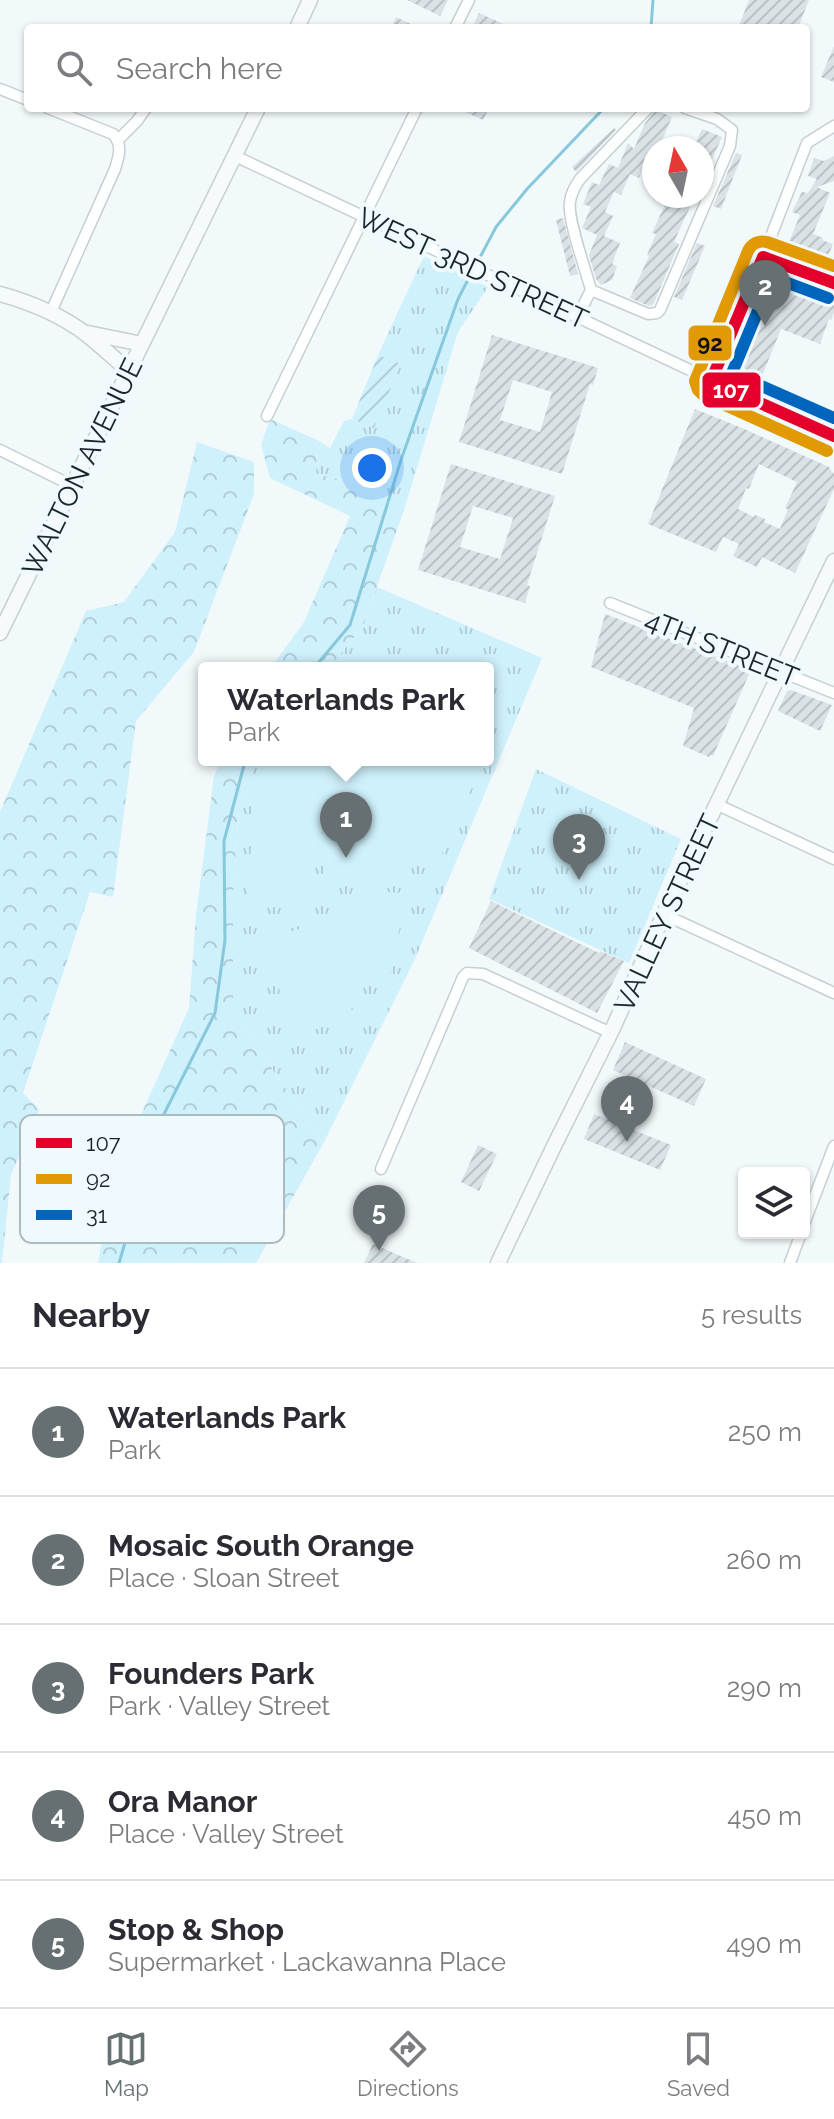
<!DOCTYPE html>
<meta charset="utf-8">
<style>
body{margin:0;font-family:Raleway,sans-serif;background:#f2f2f3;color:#2b2b33}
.controls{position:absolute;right:24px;bottom:24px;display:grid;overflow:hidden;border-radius:8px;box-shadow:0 2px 6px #0004}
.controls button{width:72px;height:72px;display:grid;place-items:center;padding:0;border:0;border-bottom:2px solid #e1e1e2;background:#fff;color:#2b2b33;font:40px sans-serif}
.compass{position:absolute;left:642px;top:136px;width:72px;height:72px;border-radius:50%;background:#fff;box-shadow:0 2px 6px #0004;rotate:351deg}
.you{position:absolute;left:372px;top:468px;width:28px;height:28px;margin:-20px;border:6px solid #fff;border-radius:50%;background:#1a73e8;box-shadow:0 0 0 12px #1a73e833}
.badge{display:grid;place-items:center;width:52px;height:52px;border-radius:50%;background:#667072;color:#fff;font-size:26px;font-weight:700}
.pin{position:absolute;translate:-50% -66px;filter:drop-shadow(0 2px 4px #0008)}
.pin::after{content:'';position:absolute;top:42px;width:28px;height:24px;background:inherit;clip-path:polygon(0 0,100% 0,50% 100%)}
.popup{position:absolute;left:198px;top:662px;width:296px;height:104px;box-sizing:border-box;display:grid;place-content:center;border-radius:8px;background:#fff;filter:drop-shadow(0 2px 6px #0005);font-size:26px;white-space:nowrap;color:#7c7c81}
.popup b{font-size:30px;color:#2b2b33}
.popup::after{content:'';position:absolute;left:50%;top:100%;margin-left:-16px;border:16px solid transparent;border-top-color:#fff}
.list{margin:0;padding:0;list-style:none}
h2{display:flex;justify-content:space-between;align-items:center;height:104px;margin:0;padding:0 32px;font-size:34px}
h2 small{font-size:26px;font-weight:400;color:#7c7c81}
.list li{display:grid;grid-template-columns:52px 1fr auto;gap:24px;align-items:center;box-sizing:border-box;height:128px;padding:0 32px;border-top:2px solid #e1e1e2}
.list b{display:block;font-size:30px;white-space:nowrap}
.list p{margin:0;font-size:26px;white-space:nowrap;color:#7c7c81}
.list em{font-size:26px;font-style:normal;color:#7c7c81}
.icon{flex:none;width:44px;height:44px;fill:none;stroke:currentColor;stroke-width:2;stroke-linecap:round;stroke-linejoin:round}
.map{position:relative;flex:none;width:834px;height:1263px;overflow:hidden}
.search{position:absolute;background:#fff;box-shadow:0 2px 6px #0004;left:24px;right:24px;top:24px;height:88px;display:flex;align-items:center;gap:20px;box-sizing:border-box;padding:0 28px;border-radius:8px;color:#7c7c81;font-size:30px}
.sheet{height:744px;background:#fff}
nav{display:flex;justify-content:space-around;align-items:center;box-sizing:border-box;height:112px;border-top:2px solid #e1e1e2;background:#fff;font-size:22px;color:#7c7c81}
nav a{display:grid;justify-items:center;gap:4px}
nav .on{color:#667072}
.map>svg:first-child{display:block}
.grass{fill:url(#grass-tufts)}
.forest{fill:url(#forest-crowns)}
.garden{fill:url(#garden-furrows)}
.pitch{fill:#cff1fc}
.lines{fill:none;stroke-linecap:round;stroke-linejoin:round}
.stream{stroke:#87c8db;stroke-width:3}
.building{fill:url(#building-hatch);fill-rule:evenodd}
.street-casing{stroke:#c7cfd1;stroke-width:13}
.secondary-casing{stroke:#c7cfd1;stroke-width:17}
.street{stroke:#fdfefe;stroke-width:10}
.secondary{stroke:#f6fafb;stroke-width:14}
.bus-1-casing{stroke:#effafe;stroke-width:18}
.bus-2-casing{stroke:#effafe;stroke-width:18}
.bus-3-casing{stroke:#effafe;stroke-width:18}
.bus-1{stroke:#e4002b;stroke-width:12}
.bus-2{stroke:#e19904;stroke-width:12}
.bus-3{stroke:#0065bd;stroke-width:12}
.labels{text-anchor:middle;stroke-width:8;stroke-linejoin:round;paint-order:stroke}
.street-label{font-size:28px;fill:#1b2629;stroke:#effafe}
.key{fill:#effafe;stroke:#afbabe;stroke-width:2}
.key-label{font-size:22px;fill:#1b2629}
.line-badge{stroke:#effafe;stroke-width:3}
.badge-label{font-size:22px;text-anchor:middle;font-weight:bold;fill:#fff}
.pale-badge-label{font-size:22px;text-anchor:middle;font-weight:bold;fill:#111}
</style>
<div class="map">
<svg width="834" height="1263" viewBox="0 0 834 1263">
<defs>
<pattern id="grass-tufts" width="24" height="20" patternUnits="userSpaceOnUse" patternTransform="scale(2)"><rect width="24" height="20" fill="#cff1fc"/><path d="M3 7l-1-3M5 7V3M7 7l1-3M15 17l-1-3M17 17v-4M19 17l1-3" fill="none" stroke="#b1ced8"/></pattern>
<pattern id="forest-crowns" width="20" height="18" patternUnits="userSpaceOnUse" patternTransform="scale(2)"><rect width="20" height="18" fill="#cff1fc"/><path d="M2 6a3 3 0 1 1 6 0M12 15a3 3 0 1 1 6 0" fill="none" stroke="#b1ced8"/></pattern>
<pattern id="garden-furrows" width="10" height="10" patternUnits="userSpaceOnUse" patternTransform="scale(2)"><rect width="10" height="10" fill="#cff1fc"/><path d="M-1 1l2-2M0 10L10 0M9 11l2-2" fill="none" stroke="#b1ced8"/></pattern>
<pattern id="building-hatch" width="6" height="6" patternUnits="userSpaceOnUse" patternTransform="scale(2)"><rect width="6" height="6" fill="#dae2e5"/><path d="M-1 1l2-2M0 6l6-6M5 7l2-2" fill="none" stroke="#bac2c4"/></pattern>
</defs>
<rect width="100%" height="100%" fill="#f2f9fa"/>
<path class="grass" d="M424,256L488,287L458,332L405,507L370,494L358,484L316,474L317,440L330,448L344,421L352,419L374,428L400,364L378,355Z
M377,587L542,658L414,961L323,1144L233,1011V897L238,819L257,760H488V668H329L363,626Z
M536,769L681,839L629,963L489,899Z"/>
<path class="forest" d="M270,419L317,440L316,474L358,484L370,494L405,507L363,626L329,668H271L304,622L350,516L270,478L261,445Z
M197,442L254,462V494L194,652L136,721L113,897L90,892L23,1093L39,1110L11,1175L2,1263H0V812L86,611L124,602L175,532Z
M221,760H257L238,819L233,897V1011L323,1144L256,1263H98L107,1210L122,1157L189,1008L196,915L214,776Z"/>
<path class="garden" d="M378,355L401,364L374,428L352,419Z"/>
<path class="pitch" d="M268,760H446L464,770L473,785L440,858L412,842L411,883L325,882V830L321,834L315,836L311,909L248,906L253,807H258Z
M367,891L407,893L389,979L377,986L341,975L354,1017L294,1036L264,940L318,923L336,904Z"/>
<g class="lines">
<path class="stream" d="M651,28L653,0
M476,265L496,227L527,189L604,108
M314,668L350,625L401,460L458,299L472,272
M119,1263L162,1118L215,1013L225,940L224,841L244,765L247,760"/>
</g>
<path class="building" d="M407,0H448L440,16Z
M749,0H809L798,28H738Z
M479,13L512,28H472Z
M396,17L419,28H391Z
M834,46V82L821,77Z
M457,108H489L483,120Z
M656,110L672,117L659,148H654V159L648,156L639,178L630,174L621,195L614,192L605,212L613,216L604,236L620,243L612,264L617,266L612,280L601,285L596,279L589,255L597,235L582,228L591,207L583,204L592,182L599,185L609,164L618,168L628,143L634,149L645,123Z
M614,128L616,130L576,172L572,167Z
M702,129L722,137L703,180L706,181L702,191V148H693Z
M736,153L742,155L721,209L713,206Z
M834,156V181L817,187L830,193L813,234L823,238L822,240L833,244L828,256L818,252L816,255L788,244L800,215L792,212L802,192L808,193L817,179L808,176L814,158L824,161Z
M669,196H695L674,242L679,244L653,305L649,306L630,298L649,256L647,255L656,234L652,233Z
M563,218L578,274L570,276L556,220Z
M697,243L705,246L682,300L674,297Z
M770,271L807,286L834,294V313L831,320L829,319L820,344L781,329L760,381L730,369Z
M492,335L598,368L593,385L590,384L562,474L459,442ZM513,380L552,392L540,432L500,420Z
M695,409L742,428L829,467L834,474V489L795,573L762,557L757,567L733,556L739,544L723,537L716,552L648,524ZM759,464L797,482L785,508L788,509L780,529L764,522L765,519L755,515L754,517L738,509L746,488L749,489Z
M451,464L555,496L527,585L530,586L525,603L418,570ZM473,506L513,518L500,559L460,547Z
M605,614L751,670L713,756L710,755L709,757L683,746L694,708L591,667Z
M791,690L832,705L820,731L778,711L787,691Z
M491,901L599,953L600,951L624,961L597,1013L469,948Z
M625,1042L706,1079L694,1106L613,1070Z
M594,1114L671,1145L660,1170L584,1139Z
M478,1145L497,1154L479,1191L461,1182Z
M373,1244L417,1263H364Z"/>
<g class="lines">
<defs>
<path id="street" d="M455,28L469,0
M0,89L28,100
M48,108L113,134C123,146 119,155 115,169L50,314
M118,140L137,121L146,108
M235,156L743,395L834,436
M763,257L834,283
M591,290L648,314L657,313L660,310L730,146L732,130L717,119L685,108
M578,316L591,290C586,270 567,219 570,202C571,193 575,186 580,179L648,108
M711,381L763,257L807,143L834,126
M267,416L417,108
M0,450L73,486
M610,603L834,693
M716,804L834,859
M663,914L834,993
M381,1169L463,977L467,973L483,974L611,1033
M804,1224L834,1146
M790,1263L801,1233"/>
<path id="secondary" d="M297,28L310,0
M0,294C29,302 62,316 86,334C101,346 115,359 129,371
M88,333L142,344
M0,633L258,108
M498,1263L555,1144L613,1028L668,905L834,561"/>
</defs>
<use href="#street" class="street-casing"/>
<use href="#secondary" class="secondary-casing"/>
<use href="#street" class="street"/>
<use href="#secondary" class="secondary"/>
<defs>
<path id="bus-1" d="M834,283L763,257L711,381L834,436"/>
<path id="bus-2" d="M827,451L703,395L698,390L695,381L748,251C752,243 759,240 767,242L834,266"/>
<path id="bus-3" d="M828,298L772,277L732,373L834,418"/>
</defs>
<use href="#bus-1" class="bus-1-casing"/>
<use href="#bus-2" class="bus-2-casing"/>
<use href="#bus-3" class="bus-3-casing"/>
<use href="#bus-1" class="bus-1"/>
<use href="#bus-2" class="bus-2"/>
<use href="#bus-3" class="bus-3"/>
</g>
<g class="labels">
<g class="street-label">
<text transform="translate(473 268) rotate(25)" y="10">WEST 3RD STREET</text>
<text transform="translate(82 467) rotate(-64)" y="10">WALTON AVENUE</text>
<text transform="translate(722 648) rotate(22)" y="10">4TH STREET</text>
<text transform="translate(667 913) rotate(-65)" y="10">VALLEY STREET</text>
</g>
</g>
<rect x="20" y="1115" width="264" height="128" rx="12" class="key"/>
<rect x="36" y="1138" width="36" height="10" fill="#e4002b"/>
<rect x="36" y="1174" width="36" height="10" fill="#e19904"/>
<rect x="36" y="1210" width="36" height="10" fill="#0065bd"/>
<g class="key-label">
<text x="86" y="1151">107</text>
<text x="86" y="1187">92</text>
<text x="86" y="1223">31</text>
</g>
<g class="line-badge">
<rect x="687" y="324" width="46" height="38" rx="8" fill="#e19904"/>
<rect x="701" y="371" width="61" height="38" rx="8" fill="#e4002b"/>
</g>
<g class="badge-label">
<text x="731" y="398">107</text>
</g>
<g class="pale-badge-label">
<text x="710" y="351">92</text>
</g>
</svg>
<div class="controls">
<button><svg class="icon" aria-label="layers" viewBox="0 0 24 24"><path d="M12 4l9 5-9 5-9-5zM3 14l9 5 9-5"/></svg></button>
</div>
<svg class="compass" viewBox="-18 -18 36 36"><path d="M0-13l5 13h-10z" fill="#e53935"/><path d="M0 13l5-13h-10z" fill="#7c7c81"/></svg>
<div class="you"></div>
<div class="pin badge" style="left:346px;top:858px">1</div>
<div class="popup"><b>Waterlands Park</b>Park</div>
<div class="pin badge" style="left:765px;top:326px">2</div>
<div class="pin badge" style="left:579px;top:880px">3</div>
<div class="pin badge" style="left:627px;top:1142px">4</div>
<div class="pin badge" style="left:379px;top:1251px">5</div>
<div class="search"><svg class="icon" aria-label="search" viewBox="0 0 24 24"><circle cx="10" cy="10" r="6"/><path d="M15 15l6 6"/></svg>Search here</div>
</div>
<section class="sheet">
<h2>Nearby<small>5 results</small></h2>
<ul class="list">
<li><span class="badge">1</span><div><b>Waterlands Park</b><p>Park</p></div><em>250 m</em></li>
<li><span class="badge">2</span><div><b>Mosaic South Orange</b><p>Place · Sloan Street</p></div><em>260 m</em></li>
<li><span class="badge">3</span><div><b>Founders Park</b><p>Park · Valley Street</p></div><em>290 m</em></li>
<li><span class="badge">4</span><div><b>Ora Manor</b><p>Place · Valley Street</p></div><em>450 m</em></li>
<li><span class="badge">5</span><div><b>Stop &amp; Shop</b><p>Supermarket · Lackawanna Place</p></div><em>490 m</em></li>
</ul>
</section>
<nav>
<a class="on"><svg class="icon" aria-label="map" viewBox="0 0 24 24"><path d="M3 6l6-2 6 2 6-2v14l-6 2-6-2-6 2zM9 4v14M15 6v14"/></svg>Map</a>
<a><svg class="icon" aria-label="directions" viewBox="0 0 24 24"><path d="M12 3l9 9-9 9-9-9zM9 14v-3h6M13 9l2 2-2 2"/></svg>Directions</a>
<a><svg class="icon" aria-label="saved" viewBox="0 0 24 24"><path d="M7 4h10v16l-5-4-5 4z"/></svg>Saved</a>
</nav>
